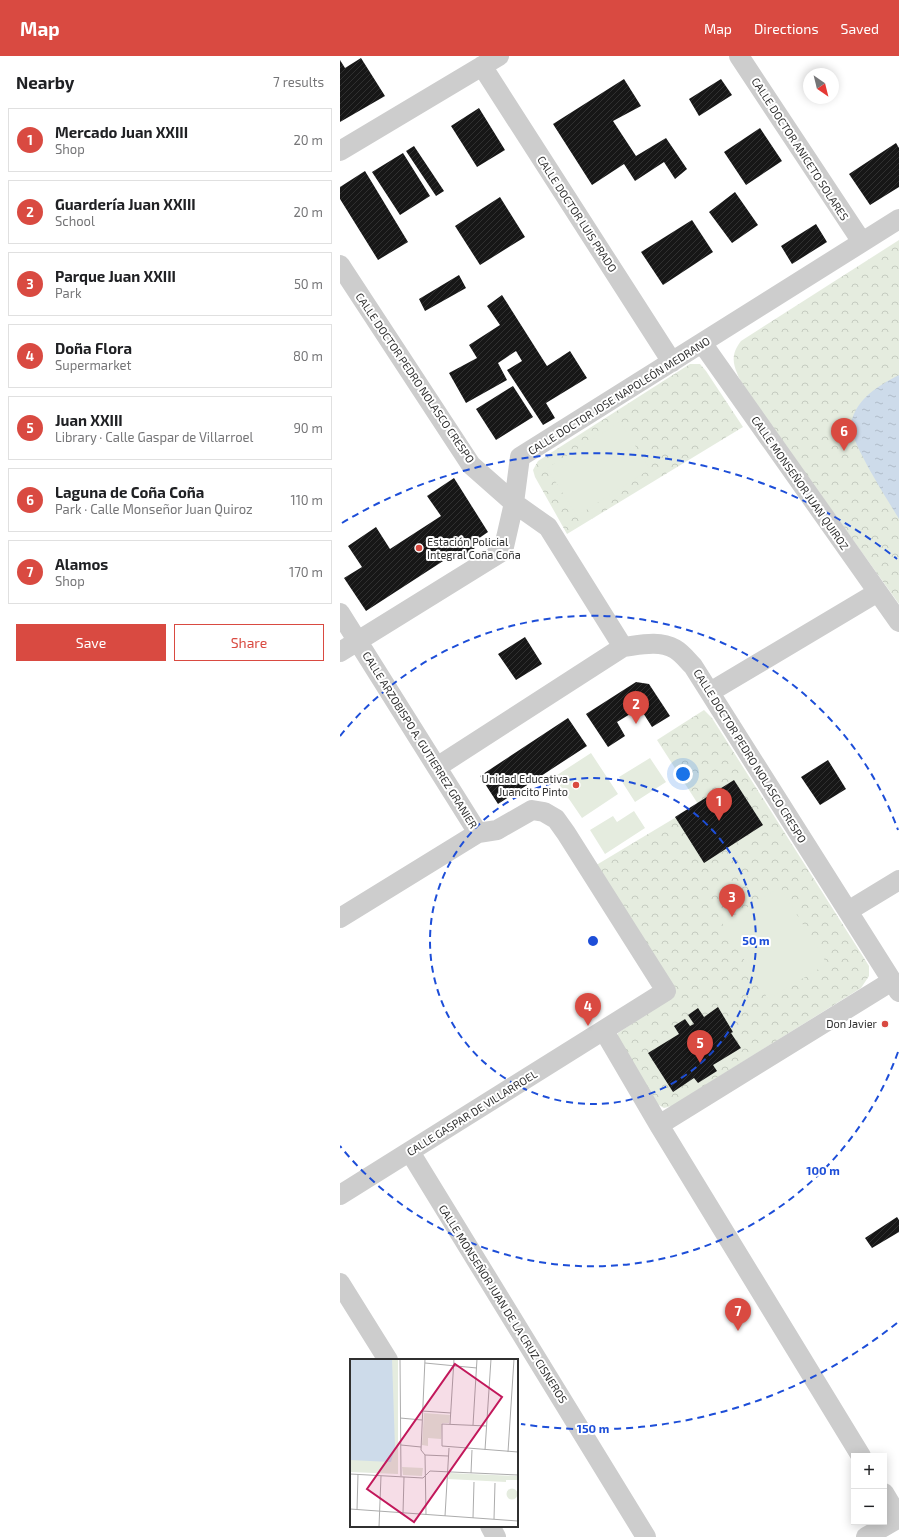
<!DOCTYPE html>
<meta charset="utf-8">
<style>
body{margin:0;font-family:"Exo 2",sans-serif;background:#f2f2f2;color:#202124}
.controls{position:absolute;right:12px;bottom:12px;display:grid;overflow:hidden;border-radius:0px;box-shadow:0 2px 10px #0003}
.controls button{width:36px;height:36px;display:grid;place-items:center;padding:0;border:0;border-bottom:1px solid #e0e0e0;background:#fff;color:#202124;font:20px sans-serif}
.compass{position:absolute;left:463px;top:12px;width:36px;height:36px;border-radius:50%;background:#fff;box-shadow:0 2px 10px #0003;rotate:145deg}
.you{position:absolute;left:343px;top:718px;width:14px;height:14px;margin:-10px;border:3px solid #fff;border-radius:50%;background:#1a73e8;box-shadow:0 0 0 6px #1a73e833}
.badge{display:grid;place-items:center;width:26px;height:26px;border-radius:50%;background:#d94a41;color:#fff;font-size:13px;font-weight:700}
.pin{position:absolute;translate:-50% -33px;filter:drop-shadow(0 1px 2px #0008)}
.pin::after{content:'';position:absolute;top:21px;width:14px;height:12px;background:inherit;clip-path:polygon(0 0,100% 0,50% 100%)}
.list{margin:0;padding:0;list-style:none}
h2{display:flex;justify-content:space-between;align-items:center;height:52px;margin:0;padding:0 16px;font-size:17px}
h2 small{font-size:13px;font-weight:400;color:#757577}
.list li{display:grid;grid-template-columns:26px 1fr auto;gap:12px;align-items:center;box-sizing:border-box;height:64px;margin:0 8px 8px;padding:0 8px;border:1px solid #e0e0e0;border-radius:0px}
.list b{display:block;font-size:15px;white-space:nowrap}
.list p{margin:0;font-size:13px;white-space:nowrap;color:#757577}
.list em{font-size:13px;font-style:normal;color:#757577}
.actions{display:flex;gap:8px;padding:12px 16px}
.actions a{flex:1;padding:9px 0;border:1px solid #d94a41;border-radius:0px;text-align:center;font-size:14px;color:#d94a41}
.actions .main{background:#d94a41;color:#fff}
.map{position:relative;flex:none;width:559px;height:1481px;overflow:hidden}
header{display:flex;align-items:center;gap:24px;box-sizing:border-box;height:56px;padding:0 20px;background:#d94a41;color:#fff}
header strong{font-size:19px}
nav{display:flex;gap:22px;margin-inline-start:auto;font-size:14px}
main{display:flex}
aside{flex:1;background:#fff}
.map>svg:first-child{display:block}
.park{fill:url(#park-crowns)}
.pitch{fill:#e5ecdf}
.water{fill:url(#water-ripples)}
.building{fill:url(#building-hatch)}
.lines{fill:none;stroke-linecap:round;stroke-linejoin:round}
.street{stroke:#cdcdcd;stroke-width:20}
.ring{fill:none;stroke:#1d4ed8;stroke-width:2;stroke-dasharray:7 5}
.poi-dot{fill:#d94a41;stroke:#fff;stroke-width:1.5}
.labels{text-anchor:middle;stroke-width:4;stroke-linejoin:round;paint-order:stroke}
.street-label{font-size:11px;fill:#303030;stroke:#fff}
.poi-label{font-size:11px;fill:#303030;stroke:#fff;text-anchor:end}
.inset-road{fill:none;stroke:#acacac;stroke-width:1}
.view{fill:#c2185b;fill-opacity:0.15;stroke:#c2185b;stroke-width:2}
.inset-edge{fill:none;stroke:#303030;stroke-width:2}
.centre{fill:#1d4ed8;stroke:#fff;stroke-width:2}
.ring-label{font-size:12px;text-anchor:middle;font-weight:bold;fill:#1d4ed8;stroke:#fff;stroke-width:4;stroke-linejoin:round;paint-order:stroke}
</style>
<header>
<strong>Map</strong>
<nav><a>Map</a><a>Directions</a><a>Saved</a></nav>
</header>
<main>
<aside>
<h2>Nearby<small>7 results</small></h2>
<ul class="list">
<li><span class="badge">1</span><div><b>Mercado Juan XXIII</b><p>Shop</p></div><em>20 m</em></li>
<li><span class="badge">2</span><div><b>Guardería Juan XXIII</b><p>School</p></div><em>20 m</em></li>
<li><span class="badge">3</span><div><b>Parque Juan XXIII</b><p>Park</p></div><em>50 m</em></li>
<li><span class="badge">4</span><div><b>Doña Flora</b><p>Supermarket</p></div><em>80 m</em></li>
<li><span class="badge">5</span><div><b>Juan XXIII</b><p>Library · Calle Gaspar de Villarroel</p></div><em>90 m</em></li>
<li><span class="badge">6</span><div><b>Laguna de Coña Coña</b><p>Park · Calle Monseñor Juan Quiroz</p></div><em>110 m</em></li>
<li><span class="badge">7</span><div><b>Alamos</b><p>Shop</p></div><em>170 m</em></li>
</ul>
<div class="actions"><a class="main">Save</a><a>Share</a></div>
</aside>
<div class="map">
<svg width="559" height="1481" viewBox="0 0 559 1481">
<defs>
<pattern id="park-crowns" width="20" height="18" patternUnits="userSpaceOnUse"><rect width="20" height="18" fill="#e5ecdf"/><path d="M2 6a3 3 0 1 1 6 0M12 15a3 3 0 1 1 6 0" fill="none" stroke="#c5cbc0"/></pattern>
<pattern id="water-ripples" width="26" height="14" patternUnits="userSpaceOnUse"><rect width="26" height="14" fill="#cddbea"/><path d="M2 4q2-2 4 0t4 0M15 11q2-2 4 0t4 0" fill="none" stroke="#b0bcc9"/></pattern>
<pattern id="building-hatch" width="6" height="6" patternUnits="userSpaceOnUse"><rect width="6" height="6" fill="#171717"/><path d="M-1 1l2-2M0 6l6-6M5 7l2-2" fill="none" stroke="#303030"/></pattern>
</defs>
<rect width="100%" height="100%" fill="#fff"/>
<path class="park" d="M559,184V548L404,332C396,314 387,303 401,285Z
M350,308H360L366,315L403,371L227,478L195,421L193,414L198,405Z
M364,654L372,662L529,910V920L521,932L332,1050L324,1052L317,1048L277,983L278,977L329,943L253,811L358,748L317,684Z"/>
<path class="pitch" d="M280,366L310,413L237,460L207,412Z
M251,697L278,738L242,762L214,721Z
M310,702L326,726L295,746L279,721Z
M294,755L305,772L265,798L250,774L273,760L277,766Z
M440,831L487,908L428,943L382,867Z"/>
<path class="water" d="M559,319V463C549,446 508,383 511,367C517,342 538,330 559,319Z"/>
<path class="building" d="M21,2L45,40L0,66V4L5,12Z
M284,23L301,50L273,65L296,100L326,82L347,113L335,123L324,106L295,125L284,108L252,129L213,68Z
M381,23L392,39L359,60L349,43Z
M139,52L165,94L137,111L111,70Z
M420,72L442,105L406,129L384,96Z
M556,87L559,92V131L530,149L509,118Z
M74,90L104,135L96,140L66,95Z
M63,97L90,140L60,159L32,116Z
M25,115L68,186L38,204L0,143V131Z
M395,136L418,169L392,187L369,156Z
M160,141L185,181L140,209L115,170Z
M352,164L373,196L323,229L301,196Z
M476,168L487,186L452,208L441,190Z
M119,219L126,232L85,255L79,243Z
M162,239L207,310L230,295L247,322L206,347L215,362L203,369L167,314L182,305L176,295L158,307L167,324L126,347L109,317L137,302L129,289L160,269L147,250Z
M173,330L193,361L156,384L136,353Z
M114,422L148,476L132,487L135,492L120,502L117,496L26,555L4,522L22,511L8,490L36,471L50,493L101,460L87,440Z
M185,581L202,608L176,624L158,598Z
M296,626L309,628L330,660L312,671L300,652L277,666L285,680L268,691L246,658Z
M228,662L247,690L158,748L140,720Z
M488,704L506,733L480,749L461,721Z
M394,724L423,769L364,807L335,761Z
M378,951L393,976L391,977L401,992L373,1009L377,1015L358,1027L354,1022L333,1036L308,997L339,978L334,970L345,963L350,970L354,968L348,959L358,952L364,961Z
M557,1161L559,1164V1176L532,1192L525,1182Z"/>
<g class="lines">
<path class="street" d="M399,0L522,186
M142,10L332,306
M0,95L159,0
M0,209L131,409L174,447L208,471L283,591C300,589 319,584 335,593C342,597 348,605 353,610L559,936
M362,287L559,566
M0,557L138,777
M0,596L163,495L174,447L180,401L559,163
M370,636L538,536
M97,711L283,591
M508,855L559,824
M0,862L138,777L157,774L192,754L204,756L216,763L226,777L326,935L0,1139
M264,975L319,1069L521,1400
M319,1069L552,925
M70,1096L306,1481
M0,1227L48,1304
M544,1437L559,1462
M150,1470L156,1481
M526,1481L559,1462"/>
</g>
<g class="ring">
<circle cx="253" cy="885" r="163"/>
<path d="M558 996A325 325 0 0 1 0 1090M0 680A325 325 0 0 1 558 774"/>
<path d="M557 1267A488 488 0 0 1 181 1368M2 467A488 488 0 0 1 557 503"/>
</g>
<g class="poi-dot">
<circle cx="79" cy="492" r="4"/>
<circle cx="236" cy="729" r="4"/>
<circle cx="545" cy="968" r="4"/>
</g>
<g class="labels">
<g class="street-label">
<text transform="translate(460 93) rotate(57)" y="4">CALLE DOCTOR ANICETO SOLARES</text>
<text transform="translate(237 158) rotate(57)" y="4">CALLE DOCTOR LUIS PRADO</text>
<text transform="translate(75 322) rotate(56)" y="4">CALLE DOCTOR PEDRO NOLASCO CRESPO</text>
<text transform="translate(279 340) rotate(-32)" y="4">CALLE DOCTOR JOSE NAPOLEÓN MEDRANO</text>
<text transform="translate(460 427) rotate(55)" y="4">CALLE MONSEÑOR JUAN QUIROZ</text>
<text transform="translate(80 684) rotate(58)" y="4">CALLE ARZOBISPO A. GUTIERREZ GRANIER</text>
<text transform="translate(410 700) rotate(58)" y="4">CALLE DOCTOR PEDRO NOLASCO CRESPO</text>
<text transform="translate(132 1057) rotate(-32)" y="4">CALLE GASPAR DE VILLARROEL</text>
<text transform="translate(163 1248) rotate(58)" y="4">CALLE MONSEÑOR JUAN DE LA CRUZ CISNEROS</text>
</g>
<g class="poi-label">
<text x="87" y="490" text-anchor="start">Estación Policial<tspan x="87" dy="13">Integral Coña Coña</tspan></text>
<text x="228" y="727">Unidad Educativa<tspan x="228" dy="13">Juancito Pinto</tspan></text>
<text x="537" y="972">Don Javier</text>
</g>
</g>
<g transform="translate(10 1303)">
<rect width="168" height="168" fill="#fff"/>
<path d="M0,0H48V115L0,113ZM74,54L100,56L99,64H92L91,80L78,79V87L72,86ZM52,108L73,109L72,117L53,116ZM99,114L168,117V121H156V123L98,120ZM156.5 135a5.5 5.5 0 1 1 11 0a5.5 5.5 0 1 1-11 0Z" fill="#e5ecdf"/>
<path d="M0,0H42L45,88L41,103L0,101Z" fill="#cddbea"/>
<path class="inset-road" d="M50,0L51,117M75,0L71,91L75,96L76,156M75,4L127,9M72,52L101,54M50,59L72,61M100,65L104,0M123,66L127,0M137,67L92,65V87L168,93M51,86L71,88M135,91L141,0M158,93L164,0M75,96L98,97M121,114L122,91M0,115L73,119L80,112L168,116M0,150L168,162M7,151L8,115M53,154L54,118M95,157L99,89M123,159L124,123M144,160L145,124M29,168L31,117"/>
<path class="view" d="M105,5L152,38L64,163L17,130Z"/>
<rect width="168" height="168" class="inset-edge"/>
</g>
<circle cx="253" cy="885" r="6" class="centre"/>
<g class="ring-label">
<text x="416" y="889">50 m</text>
<text x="483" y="1119">100 m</text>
<text x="253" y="1377">150 m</text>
</g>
</svg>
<div class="controls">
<button>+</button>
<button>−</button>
</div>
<svg class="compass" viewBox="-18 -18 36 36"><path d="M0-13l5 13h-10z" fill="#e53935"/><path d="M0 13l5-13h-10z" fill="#757577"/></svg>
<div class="you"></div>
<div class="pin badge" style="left:379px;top:765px">1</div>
<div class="pin badge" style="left:296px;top:668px">2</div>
<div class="pin badge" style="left:392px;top:861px">3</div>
<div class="pin badge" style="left:248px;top:970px">4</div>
<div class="pin badge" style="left:360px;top:1007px">5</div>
<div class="pin badge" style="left:504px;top:395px">6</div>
<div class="pin badge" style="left:398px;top:1275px">7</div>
</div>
</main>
